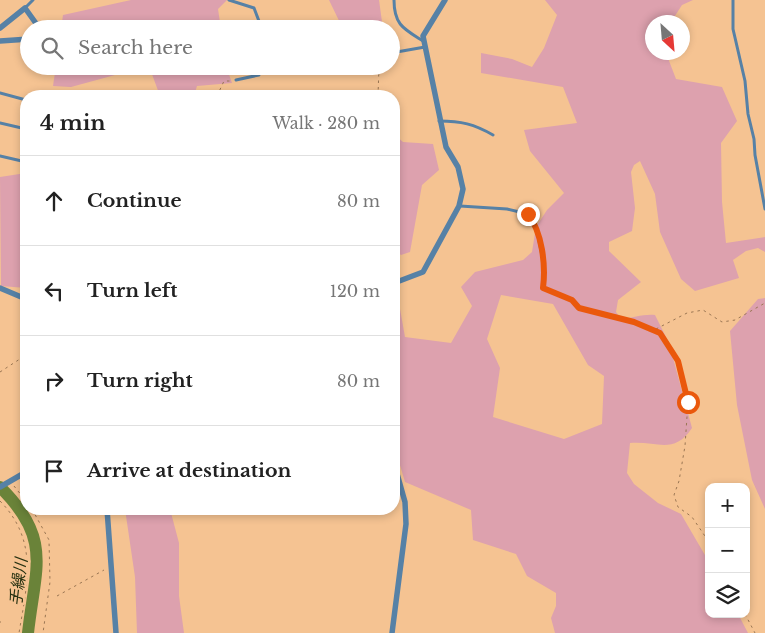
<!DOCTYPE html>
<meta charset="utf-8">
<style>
body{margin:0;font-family:"Libre Baskerville","Noto Sans JP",serif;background:#f2f2f2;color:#222}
.controls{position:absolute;right:15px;bottom:15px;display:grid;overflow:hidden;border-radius:10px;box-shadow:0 2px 8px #0003}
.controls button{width:45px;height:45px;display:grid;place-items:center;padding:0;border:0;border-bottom:1px solid #e0e0e0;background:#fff;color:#222;font:25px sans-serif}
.compass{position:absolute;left:645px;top:15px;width:45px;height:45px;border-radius:50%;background:#fff;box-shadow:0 2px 8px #0003;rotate:154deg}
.stop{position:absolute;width:15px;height:15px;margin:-11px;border:4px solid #ea580c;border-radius:50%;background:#fff}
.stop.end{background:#ea580c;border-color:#fff;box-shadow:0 1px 5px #0008}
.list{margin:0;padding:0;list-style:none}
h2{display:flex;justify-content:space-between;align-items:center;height:65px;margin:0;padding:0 20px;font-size:21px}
h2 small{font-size:16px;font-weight:400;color:#767676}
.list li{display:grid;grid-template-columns:32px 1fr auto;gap:15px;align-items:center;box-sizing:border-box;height:90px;padding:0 20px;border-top:1px solid #e0e0e0}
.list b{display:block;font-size:19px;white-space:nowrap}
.list em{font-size:16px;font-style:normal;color:#767676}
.icon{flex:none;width:28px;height:28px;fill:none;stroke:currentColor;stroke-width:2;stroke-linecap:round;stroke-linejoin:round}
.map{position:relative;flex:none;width:765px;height:633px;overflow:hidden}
.search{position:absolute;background:#fff;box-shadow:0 2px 8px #0003;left:20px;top:20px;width:380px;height:55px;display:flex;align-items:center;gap:12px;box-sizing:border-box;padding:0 18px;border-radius:28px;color:#767676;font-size:19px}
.panel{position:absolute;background:#fff;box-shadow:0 2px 8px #0003;left:20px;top:90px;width:380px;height:425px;border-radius:20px}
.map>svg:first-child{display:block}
.green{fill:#dda1ae;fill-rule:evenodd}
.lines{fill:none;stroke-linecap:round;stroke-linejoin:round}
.river{stroke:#6a8339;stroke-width:12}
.path{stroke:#9a7653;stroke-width:1;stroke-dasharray:2.5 4;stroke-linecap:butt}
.service{stroke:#5681a6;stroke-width:3}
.minor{stroke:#5681a6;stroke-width:5.5}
.route{stroke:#ea580c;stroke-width:6}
.labels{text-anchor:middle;stroke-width:5;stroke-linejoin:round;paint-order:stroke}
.water-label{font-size:16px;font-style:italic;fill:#263111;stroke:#f5c392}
</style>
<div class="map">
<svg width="765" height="633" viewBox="0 0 765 633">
<rect width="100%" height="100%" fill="#f5c392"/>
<path class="green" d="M131,0H227L218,9L221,29H61L63,15Z
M329,0H379L383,29H343Z
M545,0H693L682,5L671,22H652V52L666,53L676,79L722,87L737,121L721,143L722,202L726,243L765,237V252L758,248L746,251L733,260L739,278L695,291L681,279L660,232L655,194L640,161L634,165L631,172L635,208L632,231L609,242V251L641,282L618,300L616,312L621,319C633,318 643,314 655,315L669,343L692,428C674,455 658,441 630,443L627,473L634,484L658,503L681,514L709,562V614H738L748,633H555L551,618L556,606V593L527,576L516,554L473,540L471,510L405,482L394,445V292H397L405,337L451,343L472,306L461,287L475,272L523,260L532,252L536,227L547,210L564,193L530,151L524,130L577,123L563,87L481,73V53L512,59L532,67L544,48L557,15ZM501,295L553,304L588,365L604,376L602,424L564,439L493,417L500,368L487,339Z
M56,66H148L71,87L53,86Z
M149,66H226L232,83L197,86L194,96H160Z
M394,134L403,142L433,144L439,170L422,185L410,252L401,255L394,249Z
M26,173V288L1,286L0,177Z
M765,298V509L752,480L737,405L730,331L758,299Z
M125,509H170L179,543V596L184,633H137L135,577Z"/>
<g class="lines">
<path class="river" d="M0,487C53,539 35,568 28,633"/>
<path class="path" d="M217,96L224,81H230
M378,96L379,66
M544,271L543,288L572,300L579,308L655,329L678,361L688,402L685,446L679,481L674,495L678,507L692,517L709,542
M656,329L687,313L703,310L722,322L735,320L765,303
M0,372L26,355
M14,486L26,501
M0,501C39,541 27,584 19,633
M32,509L49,540L50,582L43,633
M57,596L104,570
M745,614L755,633
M0,622H1"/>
<path class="service" d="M229,0L254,8L262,29
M394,0C394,25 404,29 423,41
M733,0V29L745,81L748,114L754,139L755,155L765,209
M25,8L33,0
M391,53L425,47
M236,80L259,75L261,66
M0,93L26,100
M439,121C461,121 474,124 493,135
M0,123L26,129
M0,156L26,162
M460,206L507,209L528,214L536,227L544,265"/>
<path class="minor" d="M0,28L25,8L40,29
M0,41L29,39
M394,283L423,272L459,206L463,189L458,167L446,147L423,36L445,0
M0,288L26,299
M0,487L26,472
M107,509L116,633
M392,633L406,524L405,502L394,463"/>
</g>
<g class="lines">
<path class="route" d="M528,214C542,232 546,265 543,288L572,300L579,308L634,322L660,333L678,361L688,402"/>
</g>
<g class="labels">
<g class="water-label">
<text transform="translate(18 582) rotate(-83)" y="6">手繰川</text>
</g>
</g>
</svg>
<div class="controls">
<button>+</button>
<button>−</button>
<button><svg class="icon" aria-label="layers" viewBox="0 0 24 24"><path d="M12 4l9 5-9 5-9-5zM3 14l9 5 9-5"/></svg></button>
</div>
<svg class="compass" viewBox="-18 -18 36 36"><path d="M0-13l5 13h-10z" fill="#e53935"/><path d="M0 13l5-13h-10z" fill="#767676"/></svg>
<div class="stop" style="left:688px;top:402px"></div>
<div class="stop end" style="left:528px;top:214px"></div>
<div class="search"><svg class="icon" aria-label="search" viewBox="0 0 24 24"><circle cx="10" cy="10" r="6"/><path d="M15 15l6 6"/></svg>Search here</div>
<section class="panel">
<h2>4 min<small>Walk · 280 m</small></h2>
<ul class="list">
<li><svg class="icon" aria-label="ahead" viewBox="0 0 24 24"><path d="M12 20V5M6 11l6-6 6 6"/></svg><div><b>Continue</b></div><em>80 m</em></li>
<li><svg class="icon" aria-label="left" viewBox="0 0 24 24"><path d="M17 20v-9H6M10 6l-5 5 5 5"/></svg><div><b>Turn left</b></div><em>120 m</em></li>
<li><svg class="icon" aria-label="right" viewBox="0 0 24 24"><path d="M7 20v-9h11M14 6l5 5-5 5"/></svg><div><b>Turn right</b></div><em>80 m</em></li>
<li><svg class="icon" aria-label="arrive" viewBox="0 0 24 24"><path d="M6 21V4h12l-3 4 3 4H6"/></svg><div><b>Arrive at destination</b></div></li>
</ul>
</section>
</div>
